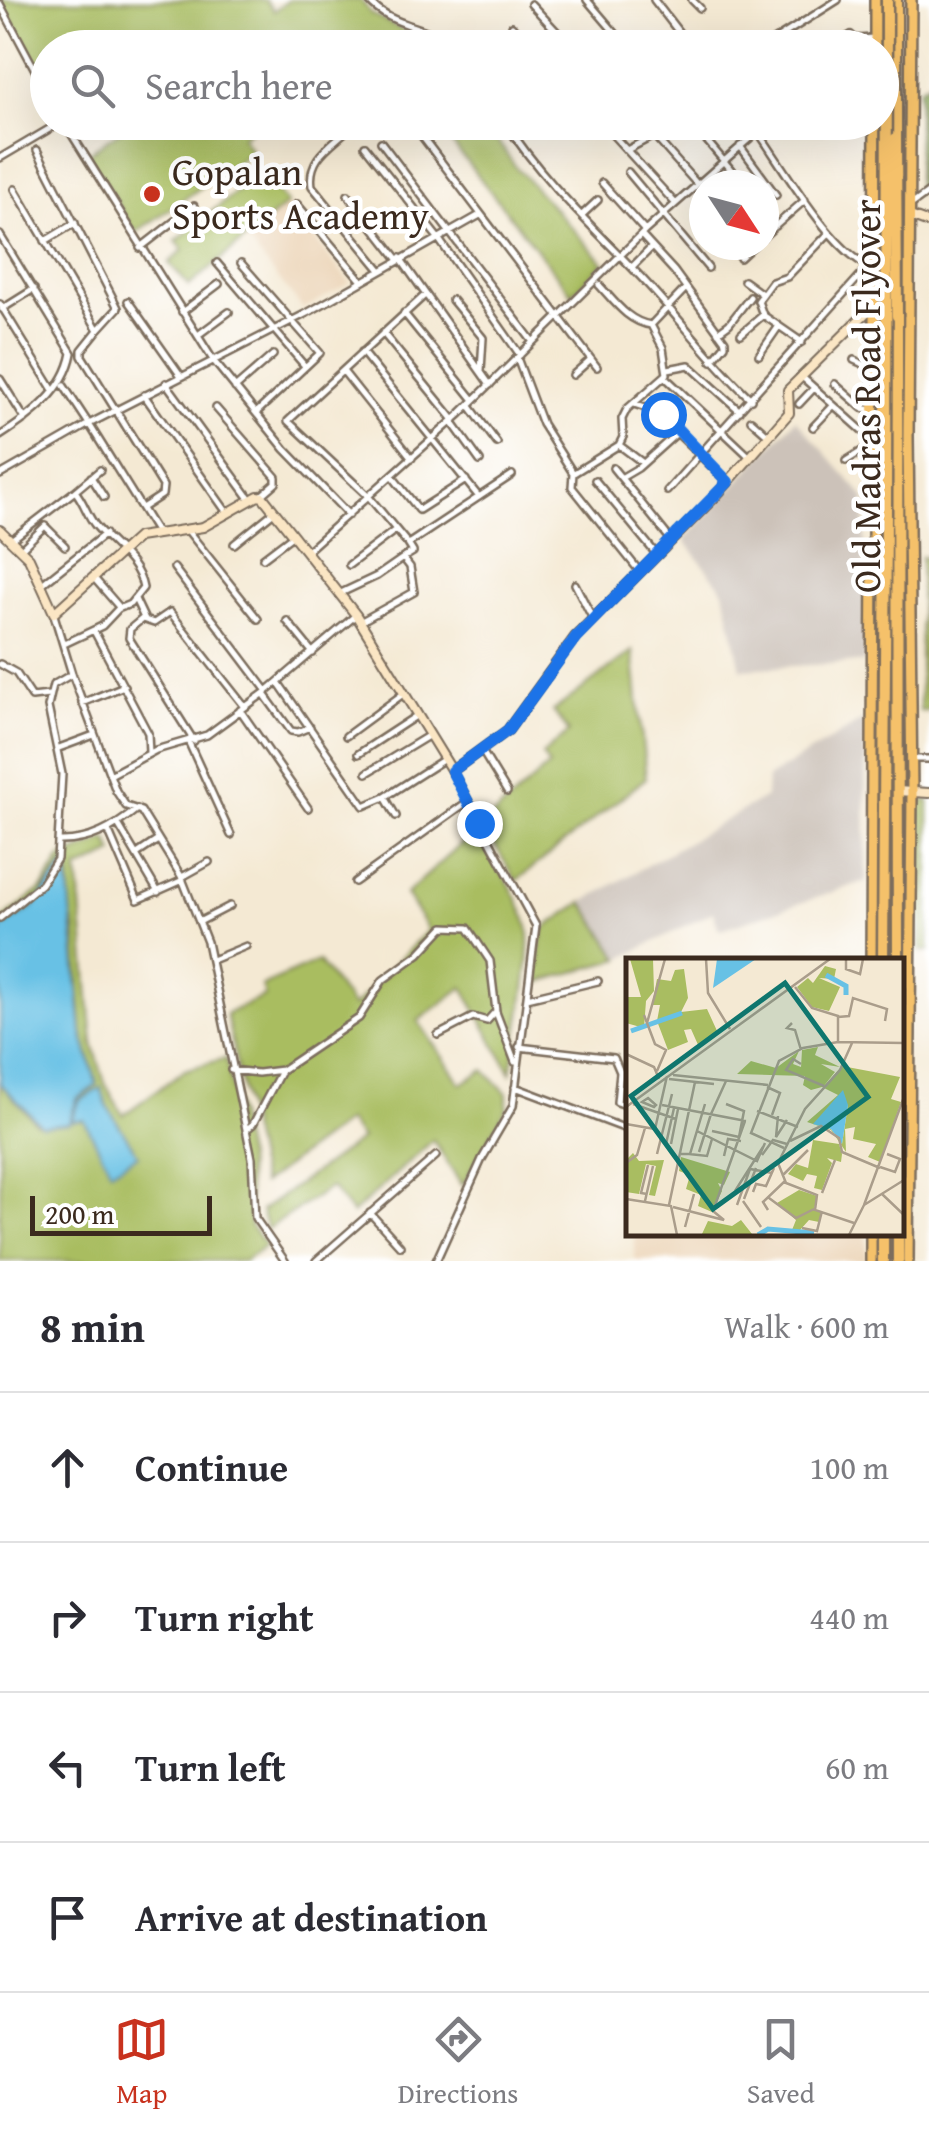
<!DOCTYPE html>
<meta charset="utf-8">
<style>
body{margin:0;font-family:"Gentium Book Plus",serif;background:#f7f7f7;color:#2b2b33}
.compass{position:absolute;left:689px;top:170px;width:90px;height:90px;border-radius:50%;background:#fff;box-shadow:0 10px 40px #0002;rotate:126deg}
.scale{position:absolute;left:30px;bottom:25px;width:182px;box-sizing:border-box;padding-left:10px;border:5px solid #3b2a1e;border-top:0;font-size:28px;line-height:35px;white-space:nowrap;color:#3b2a1e;-webkit-text-stroke:8px #fff;paint-order:stroke}
.stop{position:absolute;width:30px;height:30px;margin:-22px;border:8px solid #1a73e8;border-radius:50%;background:#fff}
.stop.end{background:#1a73e8;border-color:#fff;box-shadow:0 2px 10px #0008}
.list{margin:0;padding:0;list-style:none}
h2{display:flex;justify-content:space-between;align-items:center;height:130px;margin:0;padding:0 40px;font-size:42px}
h2 small{font-size:32px;font-weight:400;color:#7c7c81}
.list li{display:grid;grid-template-columns:65px 1fr auto;gap:30px;align-items:center;box-sizing:border-box;height:150px;padding:0 40px;border-top:2px solid #e1e1e2}
.list b{display:block;font-size:38px;white-space:nowrap}
.list em{font-size:32px;font-style:normal;color:#7c7c81}
.icon{flex:none;width:55px;height:55px;fill:none;stroke:currentColor;stroke-width:2;stroke-linecap:round;stroke-linejoin:round}
.map{position:relative;flex:none;width:929px;height:1261px;overflow:hidden}
.search{position:absolute;background:#fff;box-shadow:0 10px 40px #0002;left:30px;right:30px;top:30px;height:110px;display:flex;align-items:center;gap:25px;box-sizing:border-box;padding:0 35px;border-radius:55px;color:#7c7c81;font-size:38px}
.sheet{height:730px;background:#fff}
nav{display:flex;justify-content:space-around;align-items:center;box-sizing:border-box;height:140px;border-top:2px solid #e1e1e2;background:#fff;font-size:28px;color:#7c7c81}
nav a{display:grid;justify-items:center;gap:5px}
nav .on{color:#c8321e}
.map>svg:first-child{display:block}
.built{fill:#edd7bb}
.industrial{fill:#ccc2b9}
.green{fill:#a9bd61;stroke:#727440;stroke-width:2.5}
.forest{fill:#86a457;stroke:#60673a;stroke-width:2.5}
.water{fill:#67c1e5;stroke:#517682;stroke-width:2.5}
.lines{fill:none;stroke-linecap:round;stroke-linejoin:round}
.street-casing{stroke:#7c6d5d;stroke-width:10}
.secondary-casing{stroke:#7c6d5d;stroke-width:12}
.primary-casing{stroke:#7c6d5d;stroke-width:14}
.highway-casing{stroke:#7c6d5d;stroke-width:15}
.street{stroke:#fff;stroke-width:5}
.secondary{stroke:#fbe6c4;stroke-width:8}
.primary{stroke:#f5c16b;stroke-width:9}
.highway{stroke:#f5c16b;stroke-width:10}
.highway-bridge-casing{stroke:#7c6d5d;stroke-width:15;stroke-linecap:butt}
.highway-bridge{stroke:#f5c16b;stroke-width:10}
.route{stroke:#1a73e8;stroke-width:12}
.poi-dot{fill:#c8321e;stroke:#fff;stroke-width:4}
.labels{text-anchor:middle;stroke-width:9;stroke-linejoin:round;paint-order:stroke}
.poi-label{font-size:38px;fill:#3b2a1e;stroke:#fff;text-anchor:start}
.street-label{font-size:38px;fill:#3b2a1e;stroke:#fff}
.inset-river{fill:none;stroke:#67c1e5;stroke-width:5}
.inset-road{fill:none;stroke:#aa9d8b;stroke-width:2.5}
.view{fill:#0f766e;fill-opacity:0.15;stroke:#0f766e;stroke-width:5}
.inset-edge{fill:none;stroke:#3b2a1e;stroke-width:5}
</style>
<div class="map">
<svg width="929" height="1261" viewBox="0 0 929 1261">
<rect width="100%" height="100%" fill="#fff"/>
<filter id="ink" filterUnits="userSpaceOnUse"><feTurbulence type="fractalNoise" baseFrequency=".01" numOctaves="2"/><feDisplacementMap in="SourceGraphic" scale="20" xChannelSelector="R" yChannelSelector="G"/><feConvolveMatrix kernelMatrix="1 2 1 2 8 2 1 2 1" color-interpolation-filters="sRGB"/></filter>
<filter id="wash" filterUnits="userSpaceOnUse"><feTurbulence type="fractalNoise" baseFrequency=".0048" numOctaves="4" result="noise"/><feDisplacementMap in="SourceGraphic" scale="40" xChannelSelector="R" yChannelSelector="G"/><feGaussianBlur stdDeviation="2.25" result="paint"/><feColorMatrix in="noise" values="0 0 0 0 0 0 0 0 0 0 0 0 0 0 0 0 0 1.4 0 .05"/><feComposite in="paint" operator="in"/></filter>
<g filter="url(#wash)">
<rect width="100%" height="100%" fill="#f4e9d3"/>
<path class="built" d="M287,204L350,283L303,309L246,239Z
M635,1234H866L867,1261H635Z"/>
<path class="industrial" d="M796,419L865,498L864,662L741,669L724,591L684,540Z
M865,719L866,881L719,930L713,912L620,959L583,902L766,797L767,778Z"/>
<path class="green" d="M0,0H265L274,11L289,0H361L371,14L407,32L394,48H48L47,83Z
M122,123H260L242,137L252,152L135,233L87,154L124,128Z
M436,123H485L515,166L604,263L572,294Z
M262,171L287,204L189,286L169,263L183,250L176,241Z
M921,557L929,558V711H920Z
M633,651L646,778L516,881L483,825L549,766L542,755L569,732L553,711Z
M919,800L929,801V951H921Z
M475,832C493,861 520,894 528,927C534,957 516,1039 511,1073L463,987L418,1021L461,1084L484,1070L507,1093V1108L462,1186L433,1140L352,1214L331,1187L267,1229L261,1211L361,1139L347,1121L262,1184L226,1014L265,996L262,986L318,961L353,1007L428,930L406,894Z
M107,839L114,853L78,870L93,1043L105,1083L123,1115L185,1070L226,1058L246,1156L250,1225L266,1246L244,1261H0V1083L37,1124L69,1123L77,1099L97,1085L82,1033L75,927L69,907L70,874L63,865L33,907L0,929V921L43,888L61,858Z
M583,902L620,959L536,983L543,929Z"/>
<path class="forest" d="M929,82V177L917,192L919,88Z"/>
<path class="water" d="M67,864L82,1033L97,1085L77,1099L69,1123L42,1126L0,1083V929L33,907Z
M101,1088L107,1106L138,1155L111,1171L84,1120L72,1121L79,1101Z"/>
</g>
<g filter="url(#ink)">
<g class="lines">
<defs>
<path id="street" d="M368,0C393,30 433,24 452,48
M587,0L628,48
M654,0L691,48
M692,0L700,8
M0,4L48,94
M531,4L572,48
M512,26L532,48
M855,39L875,38
M421,48L425,32
M762,48L838,0
M829,48L851,35L855,39V48
M64,122L213,360L285,449L349,515
M355,122C337,143 307,154 312,186L380,269
M411,122L597,367
M505,122C541,179 591,225 637,273C677,314 709,360 751,399
M601,122L675,203
M642,122L697,184
M691,122L744,185
M751,122C780,159 839,272 887,271
M381,142L533,342
M365,146L438,238L520,355
M740,146L776,195
M37,150L118,308L98,330
M627,150L679,122
M0,158L61,122
M628,172L708,268
M602,183L645,231
M15,189L98,330L82,350V356L163,486L162,495L142,508
M348,195L398,259
M297,204L361,280
M911,205L929,192
M764,210L776,226
M582,215L598,200
M0,235L72,353C65,391 31,416 0,436
M641,235L674,271L725,341V345L712,361
M764,236L805,200
M45,241L75,223
M140,248L194,206
M400,258L490,385
M740,258L754,245
M217,263L304,365
M241,263L320,353L256,413
M632,267L652,247
M744,281L762,294
M599,285C614,301 628,322 651,325L686,288
M425,295L288,421L369,497L408,544L512,475
M452,300L483,338L481,371
M128,301L181,376
M0,304L53,390
M2,309L34,289
M182,312L219,284
M404,313L474,400
M718,332L729,324L750,297
M383,333L454,420
M741,334L763,315
M198,335L229,312
M802,342L763,315L758,301L772,282L787,277L829,233
M362,352L479,497
M759,355L779,326
M517,358L542,424L573,473L572,487L640,572
M854,360L872,368
M668,369L689,365L740,411
M343,371L412,458
M573,375L591,359
M665,377L750,457
M802,377L874,441
M0,379L25,419
M166,383L251,500
M835,384L862,408L873,410
M235,388L273,355
M144,395L228,514
M634,404L663,414L677,433
M799,404L814,388
M469,405L497,443
M216,408L276,477V483L261,496
M751,420L769,436
M452,422L480,461
M813,427L833,406
M619,445L643,463
M846,461L873,444
M613,468L671,540
M574,473L619,445L623,437L622,419L627,409L667,374L663,348L651,325
M0,475L89,424L64,386
M392,476L419,510L466,480
M91,477L104,497
M621,478L638,468L677,433L728,482
M595,480L657,555
M667,491L866,269
M188,531L258,619
M157,533L89,424L307,313L480,215
M11,540L75,491
M234,544L275,511
M21,549L45,526L65,546
M307,551L460,414L645,231L758,131
M263,558L292,536
M349,565L394,531
M174,568L267,691
M93,577L120,608
M42,584L105,534
M575,584L593,619
M341,593L377,576L403,558
M135,599L144,618
M54,615L72,674L116,791L126,806L141,811L181,876L207,942L252,1158L255,1218L285,1261
M287,621L313,653
M360,622L414,592L410,567L403,558L413,552L408,544
M94,631L148,733L149,753
M64,644L102,626L118,609L130,604L143,588C138,560 112,546 95,525C87,515 84,502 75,491L100,470
M0,664L16,673L32,697L49,695
M278,682L364,806L385,797L443,760
M264,694L291,731L298,732L310,727
M82,703L124,686
M240,710L308,808
M346,736L403,694
M194,741L129,638L130,629L142,619L154,623L170,612L245,707
M189,743L231,835
M59,748L94,735
M482,751L507,792
M358,754L416,716
M914,759H929
M367,773L428,736
M110,775L156,750L207,735L267,691L356,615
M385,797L396,816
M118,824L158,892
M108,830L138,900L183,880
M59,841C89,842 114,828 137,809
M137,854L158,840
M182,877L209,862
M355,882L467,802
M0,918L41,884L57,859L62,774L48,707L53,685L72,674
M199,922L230,906
M212,960L246,946
M527,998L598,981
M496,1012L515,1062
M519,1047L614,1058L620,1072L617,1102L629,1106
M231,1070L258,1073L282,1070L359,1018L383,980L419,954L444,927L468,928L490,961L496,1011L487,1021L473,1017L438,1035
M515,1087L629,1130
M246,1130L253,1124L280,1073
M370,1213L400,1246
M316,1261L436,1156
M436,1261L482,1159L513,1106L536,926L452,771"/>
<path id="secondary" d="M910,216L929,223
M0,530L29,558L54,613L138,537L203,527L258,496L263,497L356,615L452,771L508,730L575,637L715,497L789,413L788,390L875,304
M897,791L929,793"/>
<path id="primary" d="M875,48V0
M871,961L875,122
M871,1234V1261
M908,1261L912,792L908,436L911,0"/>
<path id="highway" d="M896,0V138
M897,316L898,961
M883,961L886,517
M883,1234V1261
M898,1261V1234"/>
</defs>
<use href="#street" class="street-casing"/>
<use href="#secondary" class="secondary-casing"/>
<use href="#primary" class="primary-casing"/>
<use href="#highway" class="highway-casing"/>
<use href="#street" class="street"/>
<use href="#secondary" class="secondary"/>
<use href="#primary" class="primary"/>
<use href="#highway" class="highway"/>
<defs>
<path id="highway-bridge" d="M896,138L897,316
M886,517L887,0"/>
</defs>
<use href="#highway-bridge" class="highway-bridge-casing"/>
<use href="#highway-bridge" class="highway-bridge"/>
</g>
</g>
<g class="lines" filter="url(#ink)">
<path class="route" d="M479,823L452,771L508,730L576,637L728,482L663,414"/>
</g>
<circle class="poi-dot" cx="152" cy="194" r="10"/>
<g class="labels">
<g class="poi-label">
<text x="172" y="185">Gopalan<tspan x="172" dy="44">Sports Academy</tspan></text>
</g>
<g class="street-label">
<text transform="translate(867 396) rotate(-90)" y="13">Old Madras Road Flyover</text>
</g>
</g>
<g transform="translate(626 958)">
<rect width="278" height="278" fill="#f4e9d3"/>
<path d="M4,1H27L28,33L20,43L18,70L0,65L1,39H15ZM199,8L210,11L208,21L193,20L214,29L203,53L186,49L171,29L182,20L187,25ZM58,11L62,40L55,54L81,51L92,75L73,89L65,71L58,72L62,84L42,92L31,63L34,47H26L31,21L45,23L49,12ZM192,89L189,97L214,109L195,106L209,114L197,129L216,108L274,119L265,141L275,144L254,204L242,199L250,186L227,181L229,169L219,171L220,194L205,172L181,164L212,137L196,129L185,132L177,127L179,118L111,116L125,103L150,110L173,93L167,106L175,109L176,92ZM211,143L222,147L216,186L205,171L188,166ZM187,182L213,186L216,196L215,204L201,200L206,205L196,232L188,230L191,218L181,216L177,223L162,216L170,206L182,210ZM7,195L13,203L38,202L29,238L23,237L30,208L20,206L13,236L0,234V202ZM55,199L104,214L98,227L92,225L96,233L86,254L72,248L75,237L60,231L64,217L53,213ZM173,232L191,238L188,252L195,254L193,264L183,262L174,272H166L170,262L151,245ZM115,262L126,276H76L82,263L106,268Z" fill="#a9bd61" fill-rule="evenodd"/>
<path d="M91,1H130L87,30ZM217,132L222,147L216,186L205,171L187,166Z" fill="#67c1e5"/>
<path class="inset-river" d="M200,17L220,28V37M5,73L56,55M132,277L142,271L188,275"/>
<path class="inset-road" d="M80,1L82,35L104,71M220,1V11L234,16L237,1M169,29L186,50L212,58V84M18,57L29,86L40,92L31,113M212,59L223,58L227,40L261,51L259,63M21,65L39,1M166,65L161,70L169,72L175,92M226,85L214,112L179,151L152,205L160,225L191,237L189,252L228,265M0,96L28,109L33,121M175,106L167,101L160,112L198,128M47,117L142,127M43,121L88,126M141,129L154,135L146,157M22,140L30,147L28,149L16,144ZM7,146L50,161M36,147L120,163M0,149L204,1M131,153L172,169M85,156L100,123M152,158L150,179L161,162M0,166L29,171L41,118M71,173L131,203L139,185M86,173L113,179L118,153L100,146M164,183L195,168L213,180L216,194L254,210M40,186L48,150M45,186L52,151M158,190L125,175L153,103L177,90L212,84L278,85M73,194L85,156M31,196L46,136M55,196H64L79,146M63,196L81,198L86,181M136,197L147,182L161,186M98,198L102,181L115,183M0,205L11,197L19,170M254,209L269,214L274,201L261,196M156,218L182,192M109,233L137,189M127,234L130,226L140,228L148,210M196,235L209,202M21,236L15,235L22,207M256,236L278,257M143,240L170,260L188,251M0,241L45,248L51,277M118,241L130,210M19,243L27,208M117,243L135,269M43,247L69,124M111,247L124,211L146,215M238,247L278,139M47,249L98,262L87,253L119,163M142,252L137,244L159,223M59,269L68,236M176,270L191,273L196,253M223,277L238,247L278,222"/>
<path class="view" d="M159,25L242,139L87,251L5,138Z"/>
<rect width="278" height="278" class="inset-edge"/>
</g>
</svg>
<svg class="compass" viewBox="-18 -18 36 36"><path d="M0-13l5 13h-10z" fill="#e53935"/><path d="M0 13l5-13h-10z" fill="#7c7c81"/></svg>
<div class="scale">200 m</div>
<div class="stop" style="left:663px;top:414px"></div>
<div class="stop end" style="left:479px;top:823px"></div>
<div class="search"><svg class="icon" aria-label="search" viewBox="0 0 24 24"><circle cx="10" cy="10" r="6"/><path d="M15 15l6 6"/></svg>Search here</div>
</div>
<section class="sheet">
<h2>8 min<small>Walk · 600 m</small></h2>
<ul class="list">
<li><svg class="icon" aria-label="ahead" viewBox="0 0 24 24"><path d="M12 20V5M6 11l6-6 6 6"/></svg><div><b>Continue</b></div><em>100 m</em></li>
<li><svg class="icon" aria-label="right" viewBox="0 0 24 24"><path d="M7 20v-9h11M14 6l5 5-5 5"/></svg><div><b>Turn right</b></div><em>440 m</em></li>
<li><svg class="icon" aria-label="left" viewBox="0 0 24 24"><path d="M17 20v-9H6M10 6l-5 5 5 5"/></svg><div><b>Turn left</b></div><em>60 m</em></li>
<li><svg class="icon" aria-label="arrive" viewBox="0 0 24 24"><path d="M6 21V4h12l-3 4 3 4H6"/></svg><div><b>Arrive at destination</b></div></li>
</ul>
</section>
<nav>
<a class="on"><svg class="icon" aria-label="map" viewBox="0 0 24 24"><path d="M3 6l6-2 6 2 6-2v14l-6 2-6-2-6 2zM9 4v14M15 6v14"/></svg>Map</a>
<a><svg class="icon" aria-label="directions" viewBox="0 0 24 24"><path d="M12 3l9 9-9 9-9-9zM9 14v-3h6M13 9l2 2-2 2"/></svg>Directions</a>
<a><svg class="icon" aria-label="saved" viewBox="0 0 24 24"><path d="M7 4h10v16l-5-4-5 4z"/></svg>Saved</a>
</nav>
